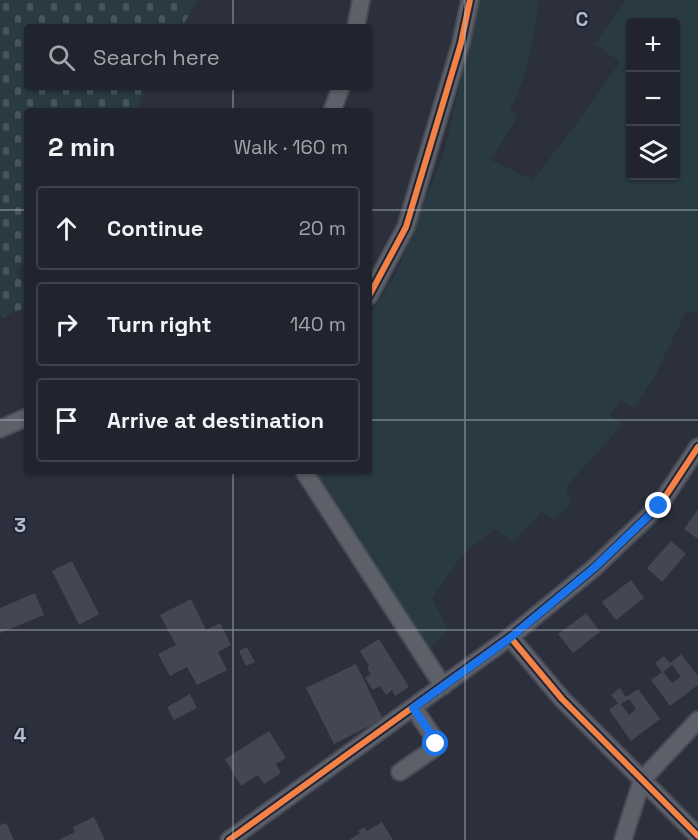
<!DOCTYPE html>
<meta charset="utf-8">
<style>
body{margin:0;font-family:"Space Grotesk",sans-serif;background:#292c36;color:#f1f3f6}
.controls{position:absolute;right:18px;top:18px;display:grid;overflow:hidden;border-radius:6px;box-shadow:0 2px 4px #0004}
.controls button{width:54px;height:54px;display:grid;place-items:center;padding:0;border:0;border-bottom:2px solid #3e414a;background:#21242e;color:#f1f3f6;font:30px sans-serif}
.stop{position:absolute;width:18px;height:18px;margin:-14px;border:4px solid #1a73e8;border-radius:50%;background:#fff}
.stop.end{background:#1a73e8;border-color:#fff;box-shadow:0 2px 6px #0008}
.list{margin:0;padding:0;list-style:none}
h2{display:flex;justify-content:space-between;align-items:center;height:78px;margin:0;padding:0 24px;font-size:26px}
h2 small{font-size:20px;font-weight:400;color:#a2a4aa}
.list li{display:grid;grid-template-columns:39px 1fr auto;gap:18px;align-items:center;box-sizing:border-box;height:84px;margin:0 12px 12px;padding:0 12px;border:2px solid #3e414a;border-radius:6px}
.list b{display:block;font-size:22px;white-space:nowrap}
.list em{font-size:20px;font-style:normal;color:#a2a4aa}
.icon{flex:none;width:33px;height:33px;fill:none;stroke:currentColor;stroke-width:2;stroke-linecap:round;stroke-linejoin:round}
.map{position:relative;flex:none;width:698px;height:840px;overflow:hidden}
.search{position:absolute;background:#21242e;box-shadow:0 2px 4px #0004;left:24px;top:24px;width:348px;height:66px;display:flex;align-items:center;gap:15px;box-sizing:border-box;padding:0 21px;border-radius:6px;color:#a2a4aa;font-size:22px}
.panel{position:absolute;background:#21242e;box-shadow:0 2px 4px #0004;left:24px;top:108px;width:348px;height:366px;border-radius:6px}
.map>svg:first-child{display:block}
.grass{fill:#293a42;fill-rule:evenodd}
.cemetery{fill:url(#cemetery-stones)}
.building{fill:#444752;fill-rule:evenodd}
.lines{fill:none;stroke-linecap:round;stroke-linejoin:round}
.minor-casing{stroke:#484b55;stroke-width:20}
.minor{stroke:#5d6069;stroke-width:16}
.cycleway-casing{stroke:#1f2437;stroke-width:10}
.cycleway{stroke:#f48246;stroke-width:6}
.route{stroke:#1a73e8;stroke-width:8}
.grid{fill:none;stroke:#b7bbcc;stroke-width:1.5;stroke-opacity:0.55}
.grid-label{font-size:20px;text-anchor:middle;font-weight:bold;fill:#b7bbcc;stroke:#1f2437;stroke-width:4.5;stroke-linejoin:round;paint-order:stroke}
</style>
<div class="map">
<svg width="698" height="840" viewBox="0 0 698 840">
<defs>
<pattern id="cemetery-stones" width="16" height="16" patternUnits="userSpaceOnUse" patternTransform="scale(1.5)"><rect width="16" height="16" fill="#293a42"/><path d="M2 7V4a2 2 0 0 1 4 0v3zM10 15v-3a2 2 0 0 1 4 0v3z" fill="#46555c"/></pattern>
</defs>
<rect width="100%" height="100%" fill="#2c303d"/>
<path class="grass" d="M476,0H538C535,36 527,78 510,110L518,116L491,160L533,180L575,126L620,62L595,44L626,0H698V290L696,293L698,294V314L686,311L655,376L634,408L621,401L610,414L622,425L566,487L571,504L555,520L541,512L514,542L495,529L463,554L432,598L448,630L426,652L312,471H369V316L396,274L444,153L474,25ZM630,22H676V176H630Z"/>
<path class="cemetery" d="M0,0H197L182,27H27V87H148L135,111H27V260L16,272L27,288V307L0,318Z"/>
<path class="building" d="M698,509V539L684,529Z
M671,541L686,554L662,582L647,568Z
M72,561L99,614L79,625L52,571Z
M631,580L644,598L616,620L602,602Z
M35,593L44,615L0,633V608Z
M191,599L206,630L220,623L231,645L218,652L227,670L197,685L187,667L170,676L158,654L176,645L160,615Z
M586,613L600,632L573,653L558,634Z
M379,639L409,687L395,696L392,690L386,695L380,686L373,690L365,678L371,674L367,668L369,666L360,651Z
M247,647L255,662L246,666L239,651Z
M681,654L698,676V685L670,706L651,680L662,672L655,663L664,656L670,663ZM672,665L681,677L672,683L663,672Z
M356,664L383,719L334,744L306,688Z
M620,688L626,697L638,689L660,719L631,741L609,710L618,703L611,695ZM629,699L636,709L629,715L621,704Z
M190,694L197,708L174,720L167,707Z
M269,731L286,758L276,764L281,773L264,784L258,775L241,786L225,759Z
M94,817L105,840H59L75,832L73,827Z
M382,822L393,840H349L360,833L358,831L364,827L367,831Z
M6,823L14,840H0V825Z"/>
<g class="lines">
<defs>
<path id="minor" d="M356,27L361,0
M332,111L341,87
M369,296L406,227L461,43L470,0
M0,429L27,417
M305,473L443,686
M510,637L562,699L698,836
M400,772L432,750L436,744L434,738L413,707
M229,840L510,637L594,568L659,506L698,447
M623,840L642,780L698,720"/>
</defs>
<use href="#minor" class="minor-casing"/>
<use href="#minor" class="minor"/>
<defs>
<path id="cycleway" d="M369,296L406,227L461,43L470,0
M510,637L562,699L698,836
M229,840L510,637L594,568L659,506L698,447"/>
</defs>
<use href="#cycleway" class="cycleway-casing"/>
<use href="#cycleway" class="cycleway"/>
</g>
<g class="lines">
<path class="route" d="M436,744L434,738L413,708L510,638L594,568L659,506"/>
</g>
<path class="grid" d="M233,0V27M465,0V840M233,87V111M0,210H27M369,210H698M0,420H27M369,420H698M233,471V840M0,630H698"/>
<g class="grid-label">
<text x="582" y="26">C</text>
<text x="20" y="532">3</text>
<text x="20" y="742">4</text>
</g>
</svg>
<div class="controls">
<button>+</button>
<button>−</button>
<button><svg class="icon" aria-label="layers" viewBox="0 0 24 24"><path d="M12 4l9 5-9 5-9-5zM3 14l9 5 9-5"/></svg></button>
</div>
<div class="stop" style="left:436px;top:744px"></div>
<div class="stop end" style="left:659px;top:506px"></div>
<div class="search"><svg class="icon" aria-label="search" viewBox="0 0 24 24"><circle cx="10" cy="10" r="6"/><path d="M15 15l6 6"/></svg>Search here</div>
<section class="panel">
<h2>2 min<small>Walk · 160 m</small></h2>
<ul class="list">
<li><svg class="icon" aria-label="ahead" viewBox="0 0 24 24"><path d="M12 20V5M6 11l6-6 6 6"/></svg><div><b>Continue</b></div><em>20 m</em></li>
<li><svg class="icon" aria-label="right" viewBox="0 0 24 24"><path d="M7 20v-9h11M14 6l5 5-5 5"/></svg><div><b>Turn right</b></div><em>140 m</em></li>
<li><svg class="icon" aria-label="arrive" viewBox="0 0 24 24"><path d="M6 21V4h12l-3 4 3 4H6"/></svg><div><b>Arrive at destination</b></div></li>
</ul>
</section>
</div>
